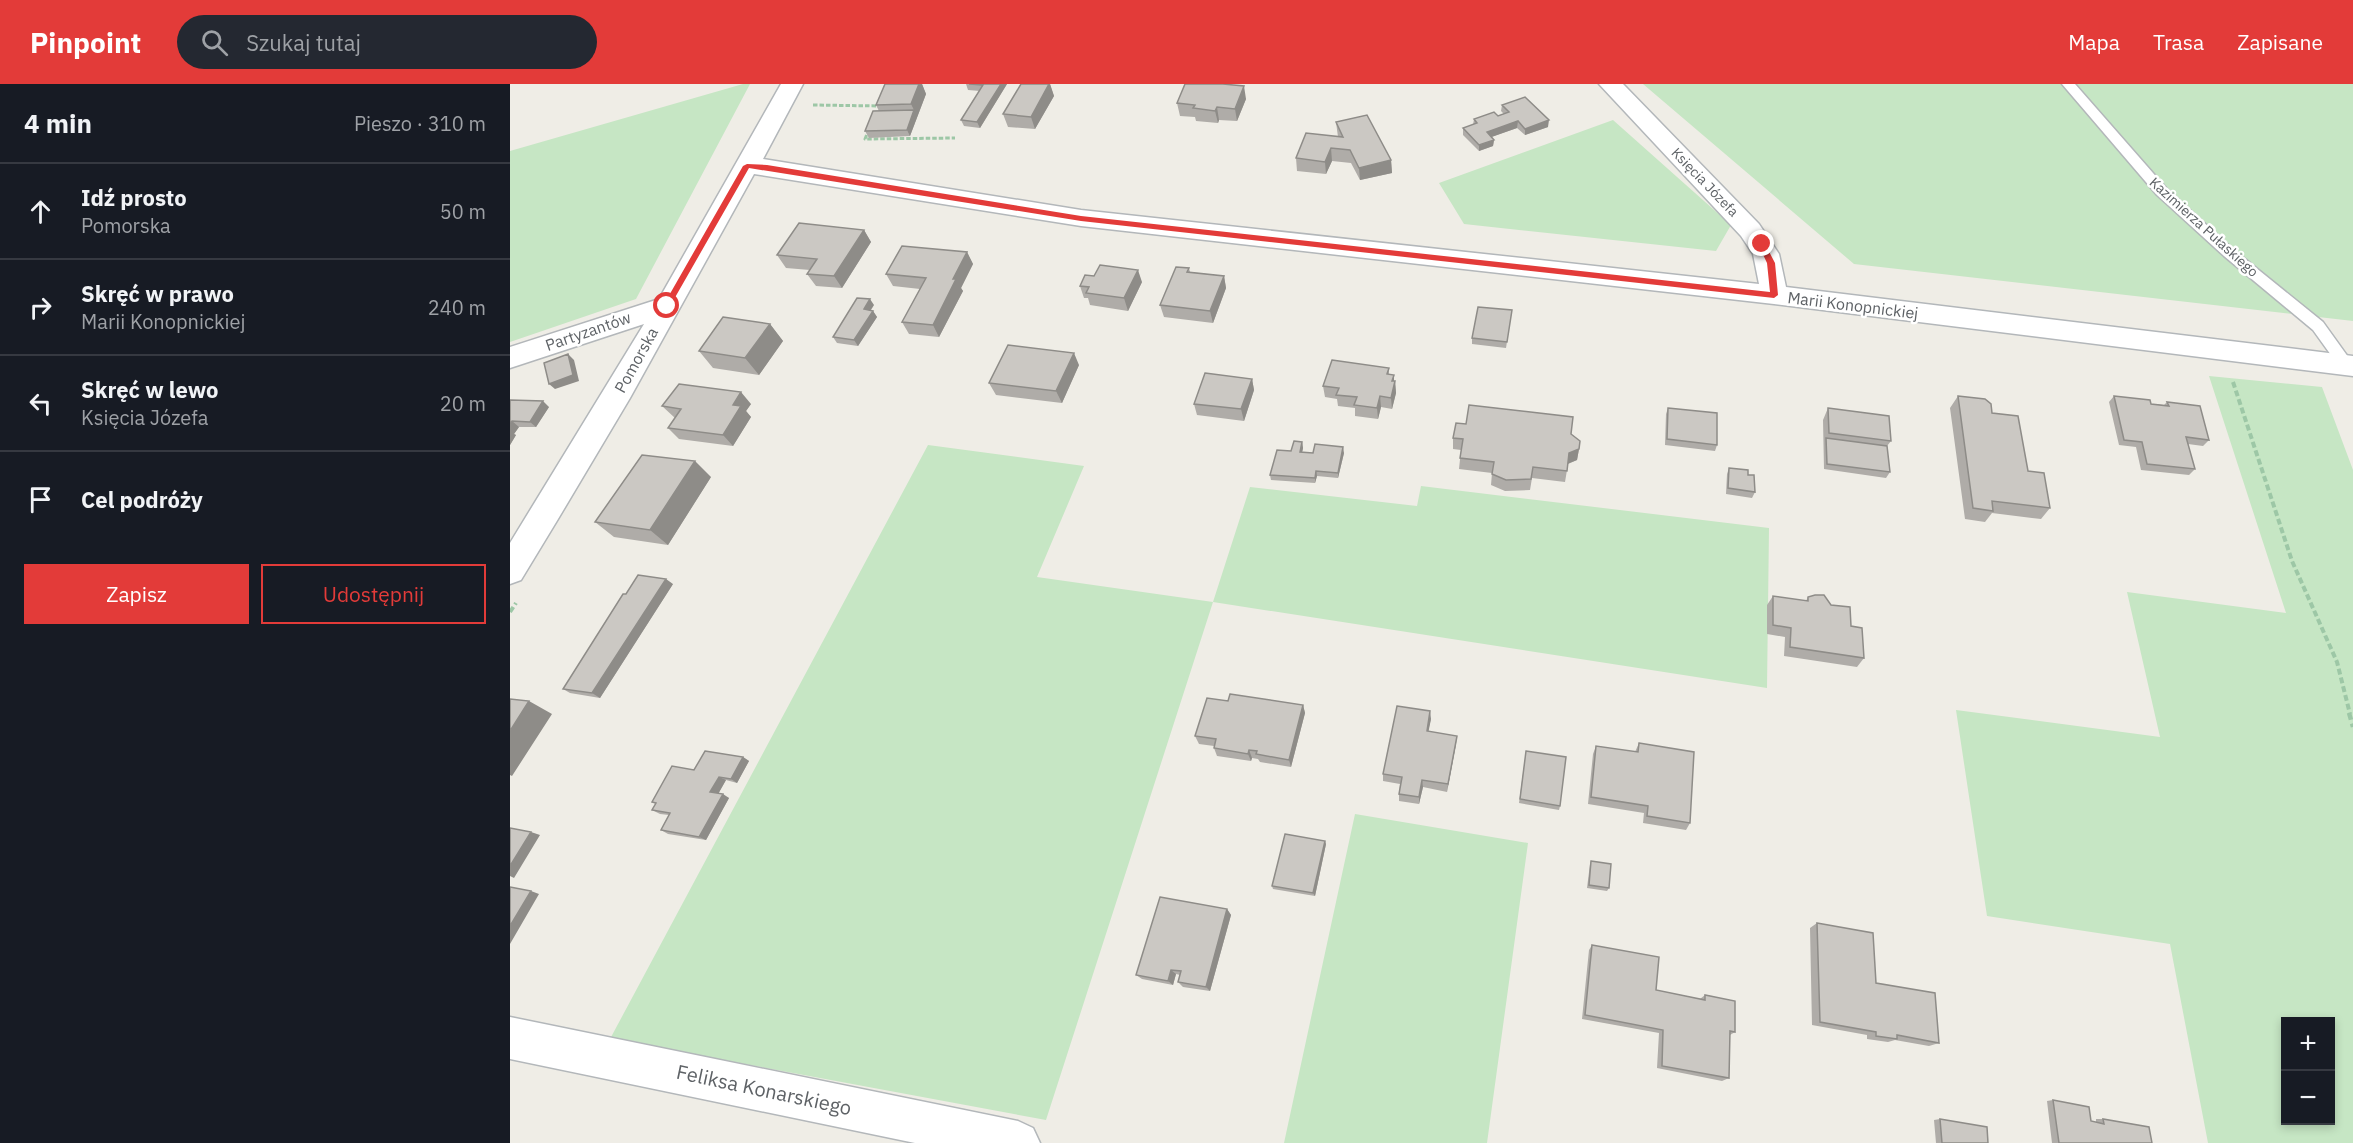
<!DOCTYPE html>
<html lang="pl">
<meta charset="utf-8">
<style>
body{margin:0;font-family:"IBM Plex Sans",sans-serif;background:#242831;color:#f1f3f6}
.controls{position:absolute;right:18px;bottom:18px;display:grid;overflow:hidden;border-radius:0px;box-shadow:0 3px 9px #0003}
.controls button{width:54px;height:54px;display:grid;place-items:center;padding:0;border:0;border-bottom:2px solid #363941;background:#171b24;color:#f1f3f6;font:30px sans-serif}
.stop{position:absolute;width:18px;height:18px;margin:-14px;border:4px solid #e33b39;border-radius:50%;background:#fff}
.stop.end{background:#e33b39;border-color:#fff;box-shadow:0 2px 6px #0008}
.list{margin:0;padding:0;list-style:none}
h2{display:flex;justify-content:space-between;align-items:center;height:78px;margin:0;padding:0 24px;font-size:26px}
h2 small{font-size:20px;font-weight:400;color:#9ea1a6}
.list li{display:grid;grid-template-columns:39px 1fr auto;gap:18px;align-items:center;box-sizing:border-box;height:96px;padding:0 24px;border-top:2px solid #363941}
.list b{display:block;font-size:22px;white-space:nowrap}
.list p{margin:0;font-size:20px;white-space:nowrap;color:#9ea1a6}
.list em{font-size:20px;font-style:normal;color:#9ea1a6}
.actions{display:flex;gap:12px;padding:18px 24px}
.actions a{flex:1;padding:14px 0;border:2px solid #e33b39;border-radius:0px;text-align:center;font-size:21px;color:#e33b39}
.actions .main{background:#e33b39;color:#fff}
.icon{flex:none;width:33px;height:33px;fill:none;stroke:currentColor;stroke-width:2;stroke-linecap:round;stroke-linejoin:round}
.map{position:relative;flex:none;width:1843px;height:1059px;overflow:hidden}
header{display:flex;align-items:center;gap:36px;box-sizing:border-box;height:84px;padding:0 30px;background:#e33b39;color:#fff}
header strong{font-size:28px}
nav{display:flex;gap:33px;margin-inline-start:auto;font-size:21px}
.search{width:420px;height:54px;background:#242831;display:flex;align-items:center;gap:15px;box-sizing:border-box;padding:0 21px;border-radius:33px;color:#9ea1a6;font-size:22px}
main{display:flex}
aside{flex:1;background:#171b24}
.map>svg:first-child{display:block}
.green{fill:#c6e6c4;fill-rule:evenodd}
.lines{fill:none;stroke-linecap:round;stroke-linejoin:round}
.service-casing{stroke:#b3b7ba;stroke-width:3}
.minor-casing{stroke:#b3b7ba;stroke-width:3}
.path-far2{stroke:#9dc7a6;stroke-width:3;stroke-dasharray:4.5 2;stroke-linecap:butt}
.path-far1{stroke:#9dc7a6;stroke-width:4;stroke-dasharray:6 3;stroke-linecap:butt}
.path{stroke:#9dc7a6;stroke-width:4.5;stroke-dasharray:7 4;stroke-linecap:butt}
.service{fill:#fff;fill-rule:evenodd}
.minor{fill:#fff;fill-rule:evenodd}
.wall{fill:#afaca8}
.shaded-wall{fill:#8e8c88}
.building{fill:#cbc8c3;stroke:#8e8c88;stroke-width:1.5}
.route{fill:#e33b39}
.labels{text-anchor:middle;stroke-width:5;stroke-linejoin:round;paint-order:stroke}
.far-street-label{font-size:14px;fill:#5e6266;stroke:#fff}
.street-label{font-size:16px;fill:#5e6266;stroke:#fff}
.near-street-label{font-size:20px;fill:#5e6266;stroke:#fff}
</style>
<header>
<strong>Pinpoint</strong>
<div class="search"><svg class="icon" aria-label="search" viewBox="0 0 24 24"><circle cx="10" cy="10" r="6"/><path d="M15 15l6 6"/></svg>Szukaj tutaj</div>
<nav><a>Mapa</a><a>Trasa</a><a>Zapisane</a></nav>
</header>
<main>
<aside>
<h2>4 min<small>Pieszo · 310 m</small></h2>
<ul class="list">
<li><svg class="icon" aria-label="ahead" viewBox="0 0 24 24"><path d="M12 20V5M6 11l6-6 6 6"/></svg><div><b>Idź prosto</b><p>Pomorska</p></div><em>50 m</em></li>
<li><svg class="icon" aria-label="right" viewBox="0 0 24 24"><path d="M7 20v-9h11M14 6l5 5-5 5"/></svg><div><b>Skręć w prawo</b><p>Marii Konopnickiej</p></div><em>240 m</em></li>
<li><svg class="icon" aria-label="left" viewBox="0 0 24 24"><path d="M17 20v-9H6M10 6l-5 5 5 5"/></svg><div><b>Skręć w lewo</b><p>Księcia Józefa</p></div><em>20 m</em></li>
<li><svg class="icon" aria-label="arrive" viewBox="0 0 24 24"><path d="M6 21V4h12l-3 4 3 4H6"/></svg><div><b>Cel podróży</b></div></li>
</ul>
<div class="actions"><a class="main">Zapisz</a><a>Udostępnij</a></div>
</aside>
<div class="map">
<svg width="1843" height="1059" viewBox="0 0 1843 1059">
<rect width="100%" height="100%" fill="#efede6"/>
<path class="green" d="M233,0H240L126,215L0,258V67Z
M1133,0H1843V237L1344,180Z
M1103,36L1221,141L1206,167L954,140L929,99Z
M1699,292L1812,303L1843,386V1059H1698L1660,860L1477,832L1446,626L1650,653L1617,508L1776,529ZM1776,938H1820V1036H1776Z
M418,361L574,382L527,493L703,518L740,403L907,422L911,402L1259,444L1257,604L703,518L536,1036L100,955Z
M845,730L1018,759L977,1059H774Z"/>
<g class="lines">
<defs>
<path id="service" d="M1552,0H1565L1657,105L1724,166L1813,238L1841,277V285H1831L1803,246L1714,172L1647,111Z"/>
<path id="minor" d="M271,0H293L253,75L571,126L1249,200L1243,170L1231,152L1089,0H1113L1249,140L1269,170L1276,203L1843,272V292L1264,220L571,142L244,90L120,314L48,435L11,496L0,500V459L134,240L0,284V263L149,215Z
M0,933L508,1037L523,1044L530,1059H405L0,975Z"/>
</defs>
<use href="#service" class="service-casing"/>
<use href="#minor" class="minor-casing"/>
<path class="path-far2" d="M303,21L370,22
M359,45L355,55L445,54"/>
<path class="path-far1" d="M1723,298L1782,477L1827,578L1840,630
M0,528L6,519"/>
<path class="path" d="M1839,629L1843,643"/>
<use href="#service" class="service"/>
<use href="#minor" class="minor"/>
</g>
<path class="wall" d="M375,0H412L416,10L400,52L359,54L355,47L369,27L366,21Z
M456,0H497L470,44L454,42L451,36L470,7L458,6Z
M511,0H540L544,12L525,45L498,43L493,30Z
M675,0H714L736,15L727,37L709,36L708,39L686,37L685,33L670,32L667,19Z
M992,21L1038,43L1015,51L1007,44L981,53L984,56L983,62L969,67L953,51V44L963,41L964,35L988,32L994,30L991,27Z
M826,38L881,76L882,89L850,96L841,79L822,77L816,90L787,87L786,74L828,53Z
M354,146L361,158L332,204L306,202L297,190L300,186L276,184L267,171Z
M457,168L463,180L451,204L453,207L429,253L399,250L392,238L410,205L383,202L376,190Z
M679,184L680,188L714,192L716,204L703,239L654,233L650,221Z
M632,198L618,227L580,221L578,214H574L570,202Z
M364,221L361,226L363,227L367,233L348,262L327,259L323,253Z
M1002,226L996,264L962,260V254Z
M260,240L273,257L249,291L203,284L189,267Z
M569,281L552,319L486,311L479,299Z
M879,284V291H884V297H885L886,309L882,325L871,323L868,335L845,332V324L828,322L827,315L815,313L813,302Z
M742,295L744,306L734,337L687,331L684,320Z
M1448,312L1482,329L1540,424L1531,435L1482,429L1475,438L1455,435L1440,324Z
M1604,312L1641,320L1654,321L1657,318L1699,356L1693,362L1678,360L1685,385L1679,391L1631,386L1626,363L1609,361L1599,318Z
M0,316L39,323L26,343H9L4,350L6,351L0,361Z
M241,320L236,327L241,333L223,362L169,355L158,344L165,334L152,322Z
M1158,324L1207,361L1205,367L1155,361L1156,330Z
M1318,324L1381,357L1377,362L1380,388L1376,394L1314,385L1313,336Z
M1061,350L1069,365L1067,376L1058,380L1055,398L1022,394L1020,406L995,407L981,401L982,389L949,385L951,366L943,365V354Z
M792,358L793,364L792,368L803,369H834L828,394L807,392L805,399L761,396L760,391L781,367Z
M1219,384L1238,391L1245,408L1242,414L1216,410L1217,390Z
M201,393L158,461L104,453L85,438Z
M163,500L90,614L60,609L53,605L116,510Z
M1263,512L1296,517L1298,513L1321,521L1341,542L1354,574L1347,583L1274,572L1275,553L1257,550V521Z
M718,617L793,621L795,629L781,683L750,678L748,675L742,674L741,677L707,672L704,664V662L689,660L685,652Z
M921,635L918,647L946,660L937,708L913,703L909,720L889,717V710L890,700L873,697V690Z
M1129,659L1180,739L1176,746L1133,739L1134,729L1078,720L1083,670L1086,662L1125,668Z
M1016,667L1050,722L1049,726L1009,719Z
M233,673L239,677L227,699L216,696L208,710L219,714L196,756L158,750L151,746L159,731L150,730L142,726L146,720L142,718L184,686Z
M816,760L805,812L763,805L762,802Z
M1081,777L1099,804L1097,807L1077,804L1080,780Z
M717,825L721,831L700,907L673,903L668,898L670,891L666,890L663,901L632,895L626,891Z
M1307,839L1366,899L1429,959L1419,962L1385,956L1378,958L1357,955V951L1302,941L1300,844Z
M1082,861L1146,906L1190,915L1195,911L1225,948L1220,951L1219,994L1212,997L1147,984L1149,949L1072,935L1079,866Z
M1543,1016L1581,1037L1586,1038V1035H1593L1642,1059H1542L1537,1017Z
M1430,1035L1478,1059H1426L1424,1036Z"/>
<path class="shaded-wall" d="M409,0H412L416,10L400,52L397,46L404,26L401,20Z
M491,0H497L470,44L467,38Z
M539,0H540L544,12L525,45L521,33Z
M734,2L736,15L727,37L725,25Z
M707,23L709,36L708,39L705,27Z
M1039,36L1038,43L1015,51V45Z
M1008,37L1007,44L976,55L977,48Z
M984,56L983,62L969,67V61Z
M821,64L822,77L816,90L815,78Z
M881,76L882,89L850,96L849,84Z
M354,146L361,158L332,204L324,192Z
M457,168L463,180L451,204L453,207L429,253L423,241L443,195Z
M628,186L632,198L618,227L614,214Z
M714,192L716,204L703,239L700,227Z
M360,215L364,221L357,231L354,225Z
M363,227L367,233L348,262L344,256Z
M260,240L273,257L249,291L235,274Z
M564,269L569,281L552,319L546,307Z
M58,270L64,276L69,297L45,305L39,300Z
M884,291V301L885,297L886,309L882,325L881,314L882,297Z
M742,295L744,306L734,337L731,325Z
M231,308L241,320L236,327L241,333L223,362L213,351L223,321Z
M870,312L871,323L868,335L867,324Z
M33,317L39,323L26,343L20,338Z
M2,337L9,343L4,350L6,351L0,361V340Z
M792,358L793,364L791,374L790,368Z
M833,363L834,369L828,394V389Z
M1069,365L1067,376L1057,380L1059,369Z
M185,377L201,393L158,461L140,446Z
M806,387L807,392L805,399V394Z
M156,495L163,500L90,614L82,609Z
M19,617L42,630L2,692L0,691V647Z
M793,621L795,629L781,683L779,676Z
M920,627L921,635L917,655V647Z
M947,652L946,660L937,708L938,700Z
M739,666L742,674L741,677L738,670Z
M233,673L239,677L227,699L221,695Z
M209,693L216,696L207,712L200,708Z
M912,696L913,703L909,720V713Z
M213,710L219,714L196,756L189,753Z
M21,748L30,751L4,794L0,792V782Z
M815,757L816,760L805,812L803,809Z
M21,807L29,810L0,860V842Z
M717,825L721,831L700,907L696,903Z
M661,886L666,890L663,901L658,897Z"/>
<path class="building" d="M375,0H409L401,20L366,21Z
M459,0H491L467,38L451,36L473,1Z
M511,0H539L521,33L493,30Z
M675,0H713L734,2L725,25L707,23L705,27L683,24L685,21L667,19Z
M1015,13L1039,36L1015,45L1008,37L977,48L984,56L969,61L953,44L967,39L964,35L984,28L988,32L999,28L992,21Z
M404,26L397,46L355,47L363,27Z
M857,31L881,76L849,84L840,66L821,64L815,78L786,74L796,49L833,53L826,38Z
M289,139L354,146L324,192L297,190L307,175L267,171Z
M392,162L457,168L443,195H446L423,241L392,238L416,194L376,190Z
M590,181L628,186L614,214L576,209L579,203L570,202L575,191L584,192Z
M666,183L679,184L677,188L714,192L700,227L650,221Z
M347,214L360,215L354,225L363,227L344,256L323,253Z
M968,223L1002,226L997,258L962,254Z
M213,233L260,240L235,274L189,267Z
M498,261L564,269L546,307L479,299Z
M58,270L63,291L39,300L34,279Z
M822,276L879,284L877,290L884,291L882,297H885L881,314L870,312L867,324L844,321L847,313L826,311L829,304L813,302Z
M695,289L742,295L731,325L684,320Z
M169,300L231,308L223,321L231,322L213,351L158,344L171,325L152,322Z
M1448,312L1475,315L1481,320L1482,329L1508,332L1518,387L1534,389L1540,424L1482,417L1483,427L1463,424Z
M1604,312L1640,316L1641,320L1659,322L1657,318L1690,322L1699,356L1676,353L1685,385L1637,380L1632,358L1614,356Z
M0,316L33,317L20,338L2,337L0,340Z
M959,321L1063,333L1061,350L1070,357L1069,365L1059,369L1057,387L1023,383L1021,395L996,396L982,390L984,378L950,374L953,355L943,354L946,339L956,340Z
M1158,324L1207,329V361L1157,355Z
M1318,324L1379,332L1381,357L1319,349Z
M1316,354L1377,362L1380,388L1317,380Z
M784,357L792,358L790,368L803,369L805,360L833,363L828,389L806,387L805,394L760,391L767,366L781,367Z
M132,371L185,377L140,446L85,438Z
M1219,384L1238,386V391H1244L1245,408L1218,404Z
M128,491L156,495L82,609L53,605L113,510H116Z
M1305,511H1314L1321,521L1340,523L1341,542L1352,544L1354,574L1280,563L1281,544L1263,541V512L1298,517V513Z
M720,610L793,621L779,676L746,670L747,667L739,666L738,670L704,664L706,655L685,652L697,614L718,617Z
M0,615L19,617L0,647Z
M887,622L920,627L917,647L947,652L938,700L912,696L909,713L889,710L892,693L873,690Z
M1129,659L1184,668L1180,739L1137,732L1138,722L1081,713L1086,662L1128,668Z
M195,667L233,673L221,695L209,693L200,708L213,710L189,753L151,746L160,729L142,726L146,719L142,718L162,682L184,686Z
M1016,667L1056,673L1050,722L1010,715Z
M0,744L21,748L0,782Z
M775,750L815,757L803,809L762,802Z
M1081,777L1101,780L1099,804L1079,801Z
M0,803L21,807L0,842Z
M650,813L717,825L696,903L668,898L671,887L661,886L658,897L626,891Z
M1307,839L1363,849L1366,899L1425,909L1429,959L1387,951V955L1366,952V948L1310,938Z
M1082,861L1149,873L1146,906L1195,916V911L1225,917V948L1220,947L1219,994L1152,982L1153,946L1075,931Z
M1543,1016L1579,1023L1581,1037L1594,1040L1593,1035L1639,1043L1642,1059H1549Z
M1430,1035L1477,1043L1478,1059H1432Z"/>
<path class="route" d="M237,80L257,81L571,132L1260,208L1257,179L1248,160L1252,157L1254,158L1265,179L1268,211L1264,214L571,137L239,84L159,224H154L153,222L233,82Z"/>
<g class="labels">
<g class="far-street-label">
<text transform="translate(1195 98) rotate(46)" y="5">Księcia Józefa</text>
<text transform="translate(1694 143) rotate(42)" y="5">Kazimierza Pułaskiego</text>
</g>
<g class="street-label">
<text transform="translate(1343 221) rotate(7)" y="6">Marii Konopnickiej</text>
<text transform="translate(78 247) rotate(-19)" y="6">Partyzantów</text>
<text transform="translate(126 276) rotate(-61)" y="6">Pomorska</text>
</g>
<g class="near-street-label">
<text transform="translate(254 1006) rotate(12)" y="7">Feliksa Konarskiego</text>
</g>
</g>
</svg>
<div class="controls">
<button>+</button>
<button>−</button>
</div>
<div class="stop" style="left:157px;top:222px"></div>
<div class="stop end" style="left:1252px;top:160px"></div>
</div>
</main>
